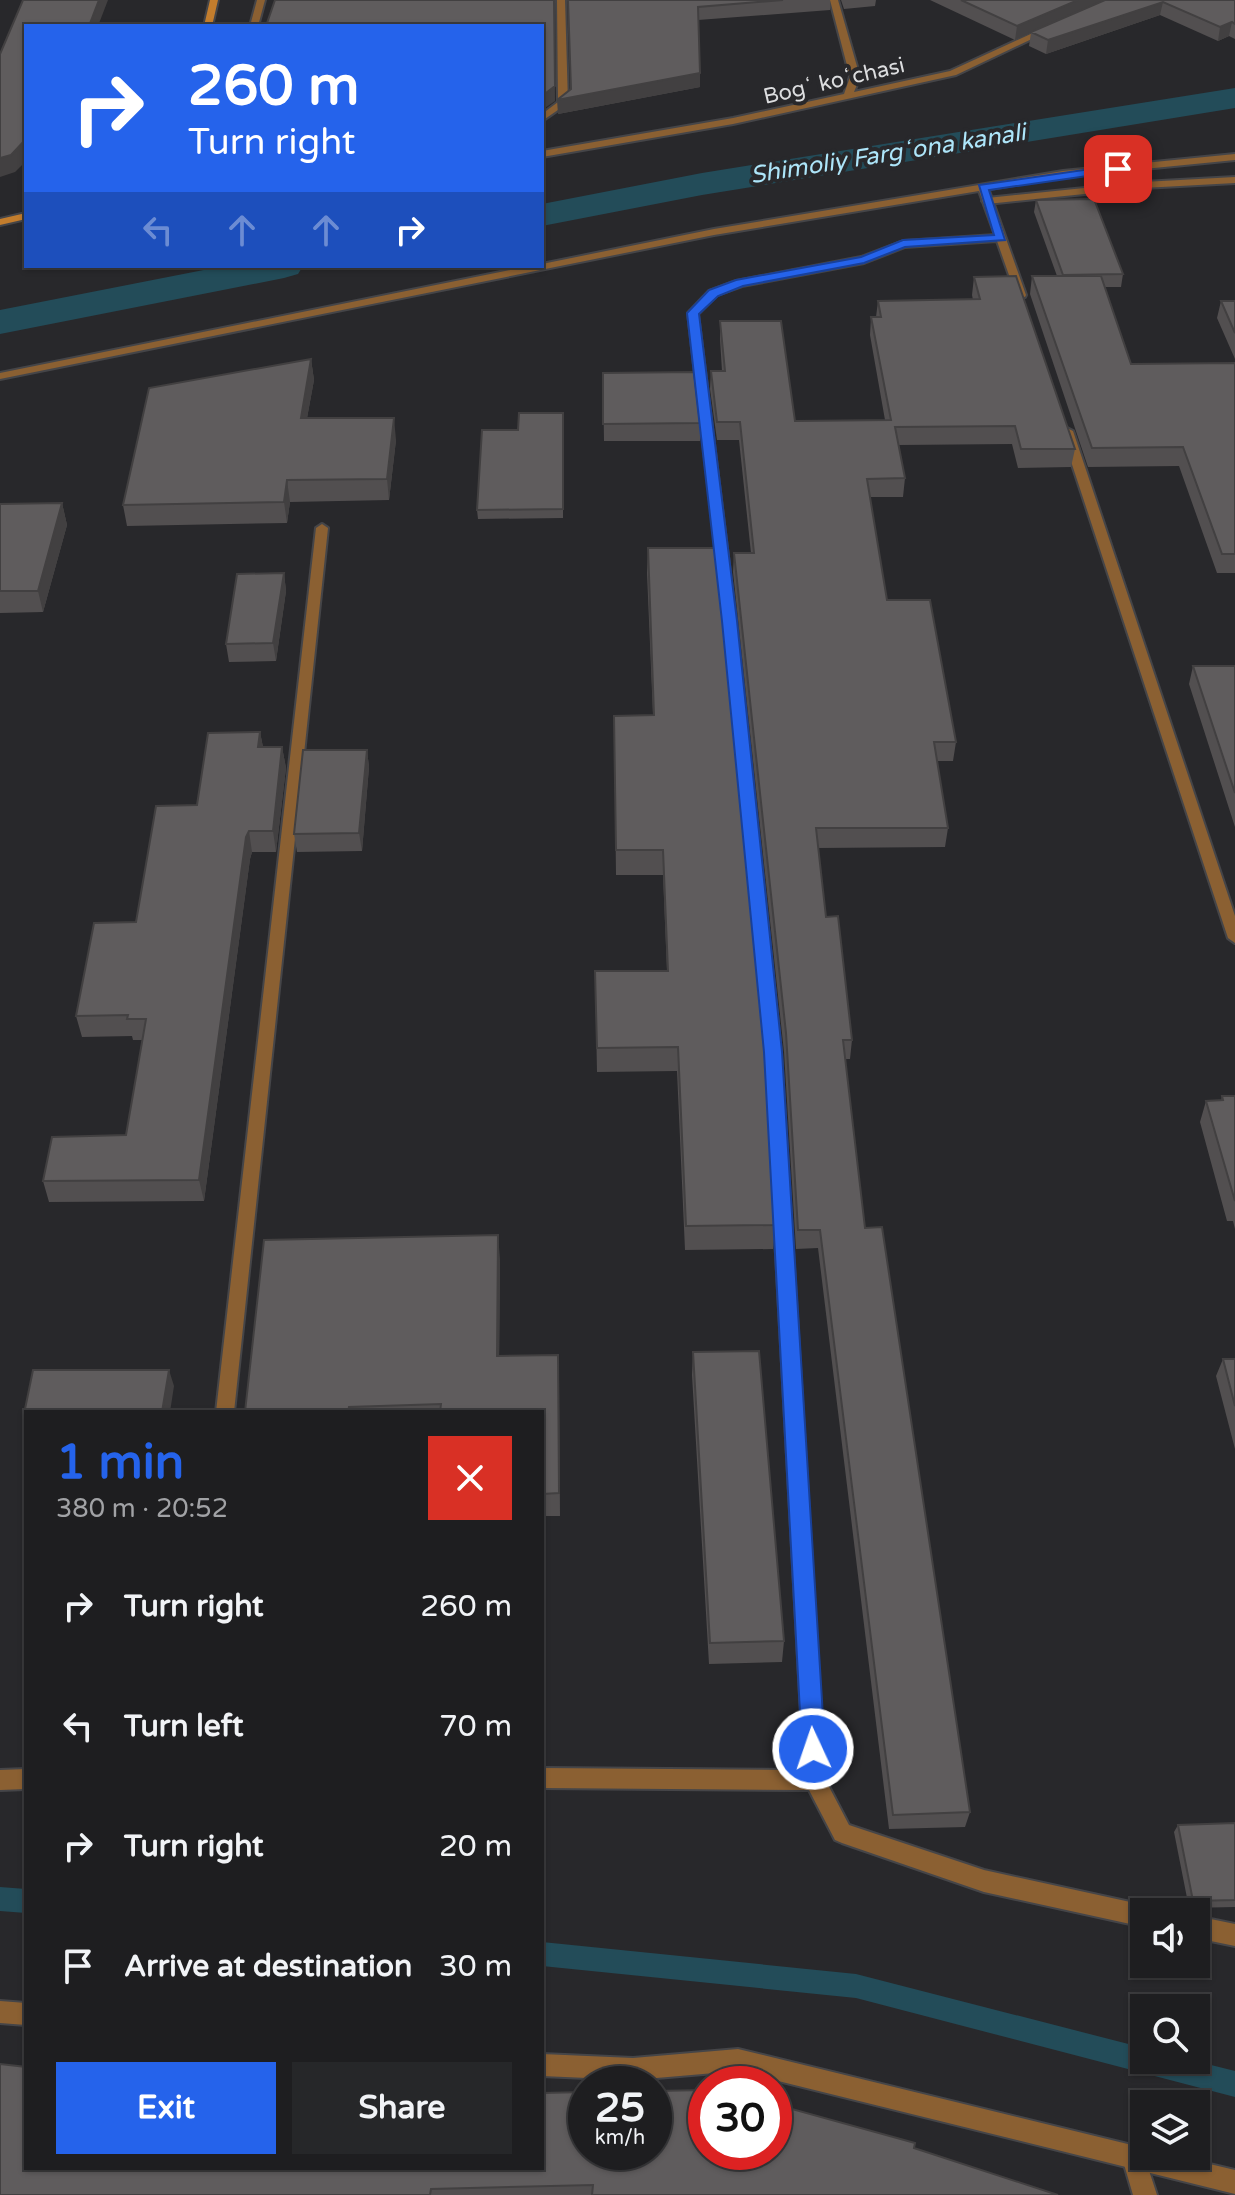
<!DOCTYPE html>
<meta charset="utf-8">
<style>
:root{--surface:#1e1e20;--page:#262729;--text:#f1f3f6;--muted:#a1a2a5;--line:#3c3c3e;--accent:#2563eb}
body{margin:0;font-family:"Varela Round",sans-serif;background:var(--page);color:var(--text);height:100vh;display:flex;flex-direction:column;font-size:30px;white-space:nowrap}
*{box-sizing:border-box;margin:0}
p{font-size:26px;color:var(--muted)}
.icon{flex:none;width:44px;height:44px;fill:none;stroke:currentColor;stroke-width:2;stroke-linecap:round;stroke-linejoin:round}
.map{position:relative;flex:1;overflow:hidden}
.drawer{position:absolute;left:24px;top:1410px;width:520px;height:760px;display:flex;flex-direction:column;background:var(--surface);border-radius:0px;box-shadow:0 2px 6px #0004,0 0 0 2px var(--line)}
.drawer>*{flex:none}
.hud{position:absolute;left:24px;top:24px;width:520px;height:244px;border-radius:0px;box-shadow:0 2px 6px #0004,0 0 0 2px var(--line);background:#2563eb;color:#fff;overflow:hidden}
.tools{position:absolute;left:1130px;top:1898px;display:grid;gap:16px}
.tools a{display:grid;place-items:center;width:80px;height:80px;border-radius:0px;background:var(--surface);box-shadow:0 2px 6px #0004,0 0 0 2px var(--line);font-size:40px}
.speed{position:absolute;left:568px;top:2066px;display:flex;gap:16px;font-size:40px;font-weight:700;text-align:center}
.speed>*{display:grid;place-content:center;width:104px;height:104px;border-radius:50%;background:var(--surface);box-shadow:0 2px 6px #0004,0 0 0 2px var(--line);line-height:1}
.speed small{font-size:20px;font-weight:400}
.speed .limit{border:12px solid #d22;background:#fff;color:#111}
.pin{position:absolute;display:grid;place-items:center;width:68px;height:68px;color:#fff;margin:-34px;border-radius:16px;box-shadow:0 4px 12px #0006}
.me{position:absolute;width:88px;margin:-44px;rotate:357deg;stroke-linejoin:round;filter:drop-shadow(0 0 6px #0008)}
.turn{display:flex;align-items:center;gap:28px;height:168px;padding:0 32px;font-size:36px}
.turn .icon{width:104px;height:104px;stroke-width:2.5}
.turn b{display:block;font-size:56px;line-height:68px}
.lanes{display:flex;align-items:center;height:76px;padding:0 32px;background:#0003;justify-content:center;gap:40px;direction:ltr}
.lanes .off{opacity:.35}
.round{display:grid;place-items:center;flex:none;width:84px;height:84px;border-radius:0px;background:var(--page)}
.summary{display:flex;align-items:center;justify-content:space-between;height:136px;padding:0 32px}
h1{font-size:48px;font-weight:700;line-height:60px;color:var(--accent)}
.action{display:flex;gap:16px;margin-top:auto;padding:16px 32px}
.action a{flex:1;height:92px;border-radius:0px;background:var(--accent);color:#fff;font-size:32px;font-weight:700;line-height:92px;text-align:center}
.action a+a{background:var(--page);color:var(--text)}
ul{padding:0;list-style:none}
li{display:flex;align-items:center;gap:24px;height:120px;padding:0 32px}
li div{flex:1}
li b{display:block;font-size:30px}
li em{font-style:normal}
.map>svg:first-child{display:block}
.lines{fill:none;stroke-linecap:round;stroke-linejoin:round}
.stream{fill:#234c59;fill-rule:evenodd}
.canal{fill:#234c59;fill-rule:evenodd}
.service-casing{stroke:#454548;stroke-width:4}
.minor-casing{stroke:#454548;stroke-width:4}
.tertiary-casing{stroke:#454548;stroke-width:4}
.secondary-casing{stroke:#454548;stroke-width:4}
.service{fill:#8b6032;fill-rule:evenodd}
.minor{fill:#8b6032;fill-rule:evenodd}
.tertiary{fill:#8b6032;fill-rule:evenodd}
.secondary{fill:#c37d2d;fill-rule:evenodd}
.wall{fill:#524f50}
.shaded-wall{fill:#424041}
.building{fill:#5f5c5d;stroke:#424041;stroke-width:2}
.route{fill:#2563eb;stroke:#184099;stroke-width:2}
.labels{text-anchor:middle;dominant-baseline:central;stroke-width:8;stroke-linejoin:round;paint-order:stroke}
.far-street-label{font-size:22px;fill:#dcdddf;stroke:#28282b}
.far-water-label{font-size:24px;font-style:italic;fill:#ade5f9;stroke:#28282b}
</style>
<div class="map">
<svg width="1235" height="2195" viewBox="0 0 1235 2195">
<rect width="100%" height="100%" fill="#28282b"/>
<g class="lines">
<path class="stream" d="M0,1887L26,1889V1913L0,1911Z
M542,1942L856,1974L1144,2048V2060H1191L1235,2071V2097L856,1998L542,1966Z"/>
<path class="canal" d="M1235,88V108L702,195L542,226V204L702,173Z
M224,266H303L298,274L284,278L0,334V310Z"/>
<g class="service-casing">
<path id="service" d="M257,0H265L258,26H250Z
M1235,177V183L1143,188L987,204L982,201L987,198L1143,182Z"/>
</g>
<g class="minor-casing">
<path id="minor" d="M557,0H565L568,103L542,121V114L558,102Z
M830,0H838L860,77L854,92L950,71L1048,26L1055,28L956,75L733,124L542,157V151L733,118L844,94L850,77Z
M983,185L988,188L1026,295L1025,297L1016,295L997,241L905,247L864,263L742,286L717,295L698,314L736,621L781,1052L825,1779L849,1825L984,1870L1144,1905L1152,1908L1153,1912H1144V1927L984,1892L842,1843L835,1840L809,1790L542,1788V1768L804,1770L765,1052L724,621L688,313L709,291L736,281L861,257L903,241L995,235L978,188Z
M1067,428L1073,431L1235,916V943L1228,938L1061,431Z
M322,524L328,528L234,1412H216L316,528Z
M26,1769V1789L0,1790V1770Z
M1196,1916L1235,1924V1946L1196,1938Z
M1133,2142L1141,2146L1157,2195H1133L1121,2154L1125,2146Z"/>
</g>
<g class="tertiary-casing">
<path id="tertiary" d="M1235,154V160L1063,177L714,235L0,379V373L530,266H542V264L714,229L1063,171Z
M0,2001L26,2003V2025L0,2023Z
M738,2049L1144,2148V2156H1176L1235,2170V2194L738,2071L633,2080L542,2076V2054L633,2058Z"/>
</g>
<g class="secondary-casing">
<path id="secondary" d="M210,0H218L212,26H204Z
M26,213V219L0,225V219Z"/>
</g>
<use href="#service" class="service"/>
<use href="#minor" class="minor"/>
<use href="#tertiary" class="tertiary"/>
<use href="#secondary" class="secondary"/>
</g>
<path class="wall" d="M568,0H830V10L698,20L700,87L558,114L571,89Z
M841,0H876L875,6L844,9Z
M930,0H1235V39L1229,36L1218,41L1160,15L1046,54L1029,46L1031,33L1015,40Z
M1036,200L1123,274L1121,287H1105L1131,364L1235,363V573H1217L1179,466L1088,467L1030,294L1032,276H1057L1034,212Z
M974,277L1075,449L1071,467L1018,468L1012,444L899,445L905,478L903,497H870L887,600L956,742L953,761H937L948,828L945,847L818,848L826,917L852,1040L850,1059H845L865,1228L970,1812L965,1827L889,1829L818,1248L796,1249L784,1052L733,572L734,553H751L739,440H717L710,389L711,371H722L720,339V321L795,421L885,420L870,335L871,317H876L878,301L973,300L972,295Z
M1221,301H1235V359L1217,318Z
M311,359L314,380L307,418L396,440L389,500L290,502L287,523L127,526L123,505Z
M603,373L700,423V441H604Z
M563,413V518L478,519L477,510L518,430Z
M62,503L67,525L43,612L0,613V504Z
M648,548L775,1225L773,1249L685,1250L677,1071L597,1072L595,971H667L663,875H616L614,716L653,715L647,573Z
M284,573L286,591L276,661L229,662L226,644Z
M1193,666H1235V827L1189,684Z
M260,732L263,747H282L286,768L276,852H252L250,859L204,1201L49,1202L43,1181L126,1135L142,1040H133L132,1036L82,1037L76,1016L136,922L197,805Z
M367,750L369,767L362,851L297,852L294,834Z
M1222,1096H1235V1229L1233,1221H1227L1200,1122L1206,1101H1221Z
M500,1259L499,1356L559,1378L560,1516H542V1412H245Z
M693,1352L784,1641L782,1662L709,1664L692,1375Z
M1223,1359H1235V1449L1216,1376Z
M1235,1823V1907L1189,1908L1174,1832L1178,1825Z
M914,2148L1058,2195H0L26,2168Z"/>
<path class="shaded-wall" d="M99,0H108L98,26H89Z
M554,0L555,101L542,110V96Z
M1078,0H1107L1015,40L1017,26Z
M1163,2L1160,15L1046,54L1048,40Z
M1232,22L1229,36L1218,41L1220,27Z
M700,73V87L558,114L557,100Z
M26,139V161L15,172L0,177V158Z
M311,359L314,380L303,440L301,418Z
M394,418L396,440L389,500L387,479Z
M287,480L290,502L287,523L284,502Z
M62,503L67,525L43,612L38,591Z
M284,573L286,591L276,661L273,643Z
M260,732L264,753L258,747Z
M282,747L286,768L276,852L273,831Z
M367,750L369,767L362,851L359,833Z
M249,831L252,852L250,859L204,1201L199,1180L246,837Z
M498,1235L500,1259L499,1379L497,1356Z
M169,1370L174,1386L170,1412H162Z"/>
<path class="building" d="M23,0H99L89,26H26V139L11,155L0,158V54Z
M275,0H554L555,86L542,96V26H266Z
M568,0H783L698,7L700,73L557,100L571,89Z
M961,0H1078L1017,26Z
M1105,0H1235V24L1232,22L1220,27L1163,2L1048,40L1031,32Z
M1094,199L1123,274L1063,275L1036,200Z
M1016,276L1075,449H1021L1015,426L895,427L905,478L867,479L887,600H930L956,742H934L948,828H816L826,917L838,916L852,1040H843L865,1228L882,1227L970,1812L893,1815L820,1230H798L786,1033L734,553H754L740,422H717L711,371H725L720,321H781L795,421L891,420L871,317H881L878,301L980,299L974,277Z
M1032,276H1101L1131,364L1235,363V554H1222L1183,447L1092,448Z
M1221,301H1235V333Z
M311,359L301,418H394L387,479L287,480L284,502L123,505L149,388Z
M694,372L700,423L603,424V373Z
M519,413H563V509L477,510L482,430H518Z
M62,503L38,591H0V504Z
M648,548H716L764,1028L775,1225L686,1226L678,1047L597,1048L595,971H668L663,850H616L614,716L654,715Z
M284,573L273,643L226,644L237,574Z
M1193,666H1235V793Z
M260,732L258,747H282L273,831H249L246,837L199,1180L43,1181L52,1137L126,1135L146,1019H127L128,1015L76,1016L94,923L136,922L156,806L197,805L208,733Z
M303,750H367L359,833L294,834Z
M1222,1096H1235V1201L1206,1101L1223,1100Z
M498,1235L497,1356L558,1355L559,1493L542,1494V1412H440L441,1404L349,1407L348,1412H245L264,1240Z
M759,1351L784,1641L710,1643L693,1352Z
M1223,1359H1235V1406Z
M33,1370H169L162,1412H26V1414H24Z
M1235,1823V1900L1193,1901L1178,1825Z
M0,2064L26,2067V2168H542V2093L586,2092V2152H654V2091L706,2090V2152H774V2104L915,2143L914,2148L1058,2195H592L593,2185L431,2189L430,2195H0Z"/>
<path class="route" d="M1118,165L1122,171L989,190L1005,240L905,247L864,263L743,286L718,296L699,314L737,621L782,1052L825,1749L821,1756L813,1760L805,1756L802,1749L764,1052L722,621L687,313L709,290L736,280L861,257L903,240L994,235L979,185Z"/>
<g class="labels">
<g class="far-street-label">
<text transform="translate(834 81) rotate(-13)">Bogʻ koʻchasi</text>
</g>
<g class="far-water-label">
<text transform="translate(888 154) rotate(-9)">Shimoliy Fargʻona kanali</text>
</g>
</g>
</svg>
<div class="tools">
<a><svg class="icon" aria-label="sound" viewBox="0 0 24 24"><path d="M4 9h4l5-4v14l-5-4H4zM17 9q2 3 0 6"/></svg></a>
<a><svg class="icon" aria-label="search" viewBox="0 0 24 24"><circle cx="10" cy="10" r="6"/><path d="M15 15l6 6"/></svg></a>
<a><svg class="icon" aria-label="layers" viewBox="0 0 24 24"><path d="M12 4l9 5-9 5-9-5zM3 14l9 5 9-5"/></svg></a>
</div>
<div class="speed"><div>25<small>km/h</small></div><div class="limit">30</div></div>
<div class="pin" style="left:1118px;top:169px;background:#d93025"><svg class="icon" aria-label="arrive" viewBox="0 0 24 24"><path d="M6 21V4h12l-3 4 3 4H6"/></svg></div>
<svg class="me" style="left:813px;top:1749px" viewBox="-20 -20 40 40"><circle r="17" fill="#2563eb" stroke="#fff" stroke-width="3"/><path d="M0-11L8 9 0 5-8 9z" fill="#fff"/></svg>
<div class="hud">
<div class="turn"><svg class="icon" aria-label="right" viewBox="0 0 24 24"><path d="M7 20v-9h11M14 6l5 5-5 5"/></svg><div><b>260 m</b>Turn right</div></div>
<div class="lanes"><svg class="icon off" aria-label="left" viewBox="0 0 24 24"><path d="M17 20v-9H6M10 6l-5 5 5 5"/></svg><svg class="icon off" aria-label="ahead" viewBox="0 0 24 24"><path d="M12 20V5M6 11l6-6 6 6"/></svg><svg class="icon off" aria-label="ahead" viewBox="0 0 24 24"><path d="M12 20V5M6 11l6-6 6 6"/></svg><svg class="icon" aria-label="right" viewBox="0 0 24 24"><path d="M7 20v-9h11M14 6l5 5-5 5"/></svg></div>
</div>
<section class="drawer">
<div class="summary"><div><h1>1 min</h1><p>380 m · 20:52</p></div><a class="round" style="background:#d93025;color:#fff"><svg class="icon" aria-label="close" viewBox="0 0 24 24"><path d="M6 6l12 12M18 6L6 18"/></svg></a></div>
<ul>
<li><svg class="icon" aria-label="right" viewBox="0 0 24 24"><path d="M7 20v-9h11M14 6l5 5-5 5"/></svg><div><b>Turn right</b></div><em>260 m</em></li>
<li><svg class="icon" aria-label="left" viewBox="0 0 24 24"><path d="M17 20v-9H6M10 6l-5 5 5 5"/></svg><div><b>Turn left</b></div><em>70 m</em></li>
<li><svg class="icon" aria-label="right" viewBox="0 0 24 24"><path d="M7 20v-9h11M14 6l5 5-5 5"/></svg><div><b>Turn right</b></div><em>20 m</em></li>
<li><svg class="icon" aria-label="arrive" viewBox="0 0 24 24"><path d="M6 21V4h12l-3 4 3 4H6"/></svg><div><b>Arrive at destination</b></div><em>30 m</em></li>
</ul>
<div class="action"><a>Exit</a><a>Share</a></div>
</section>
</div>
